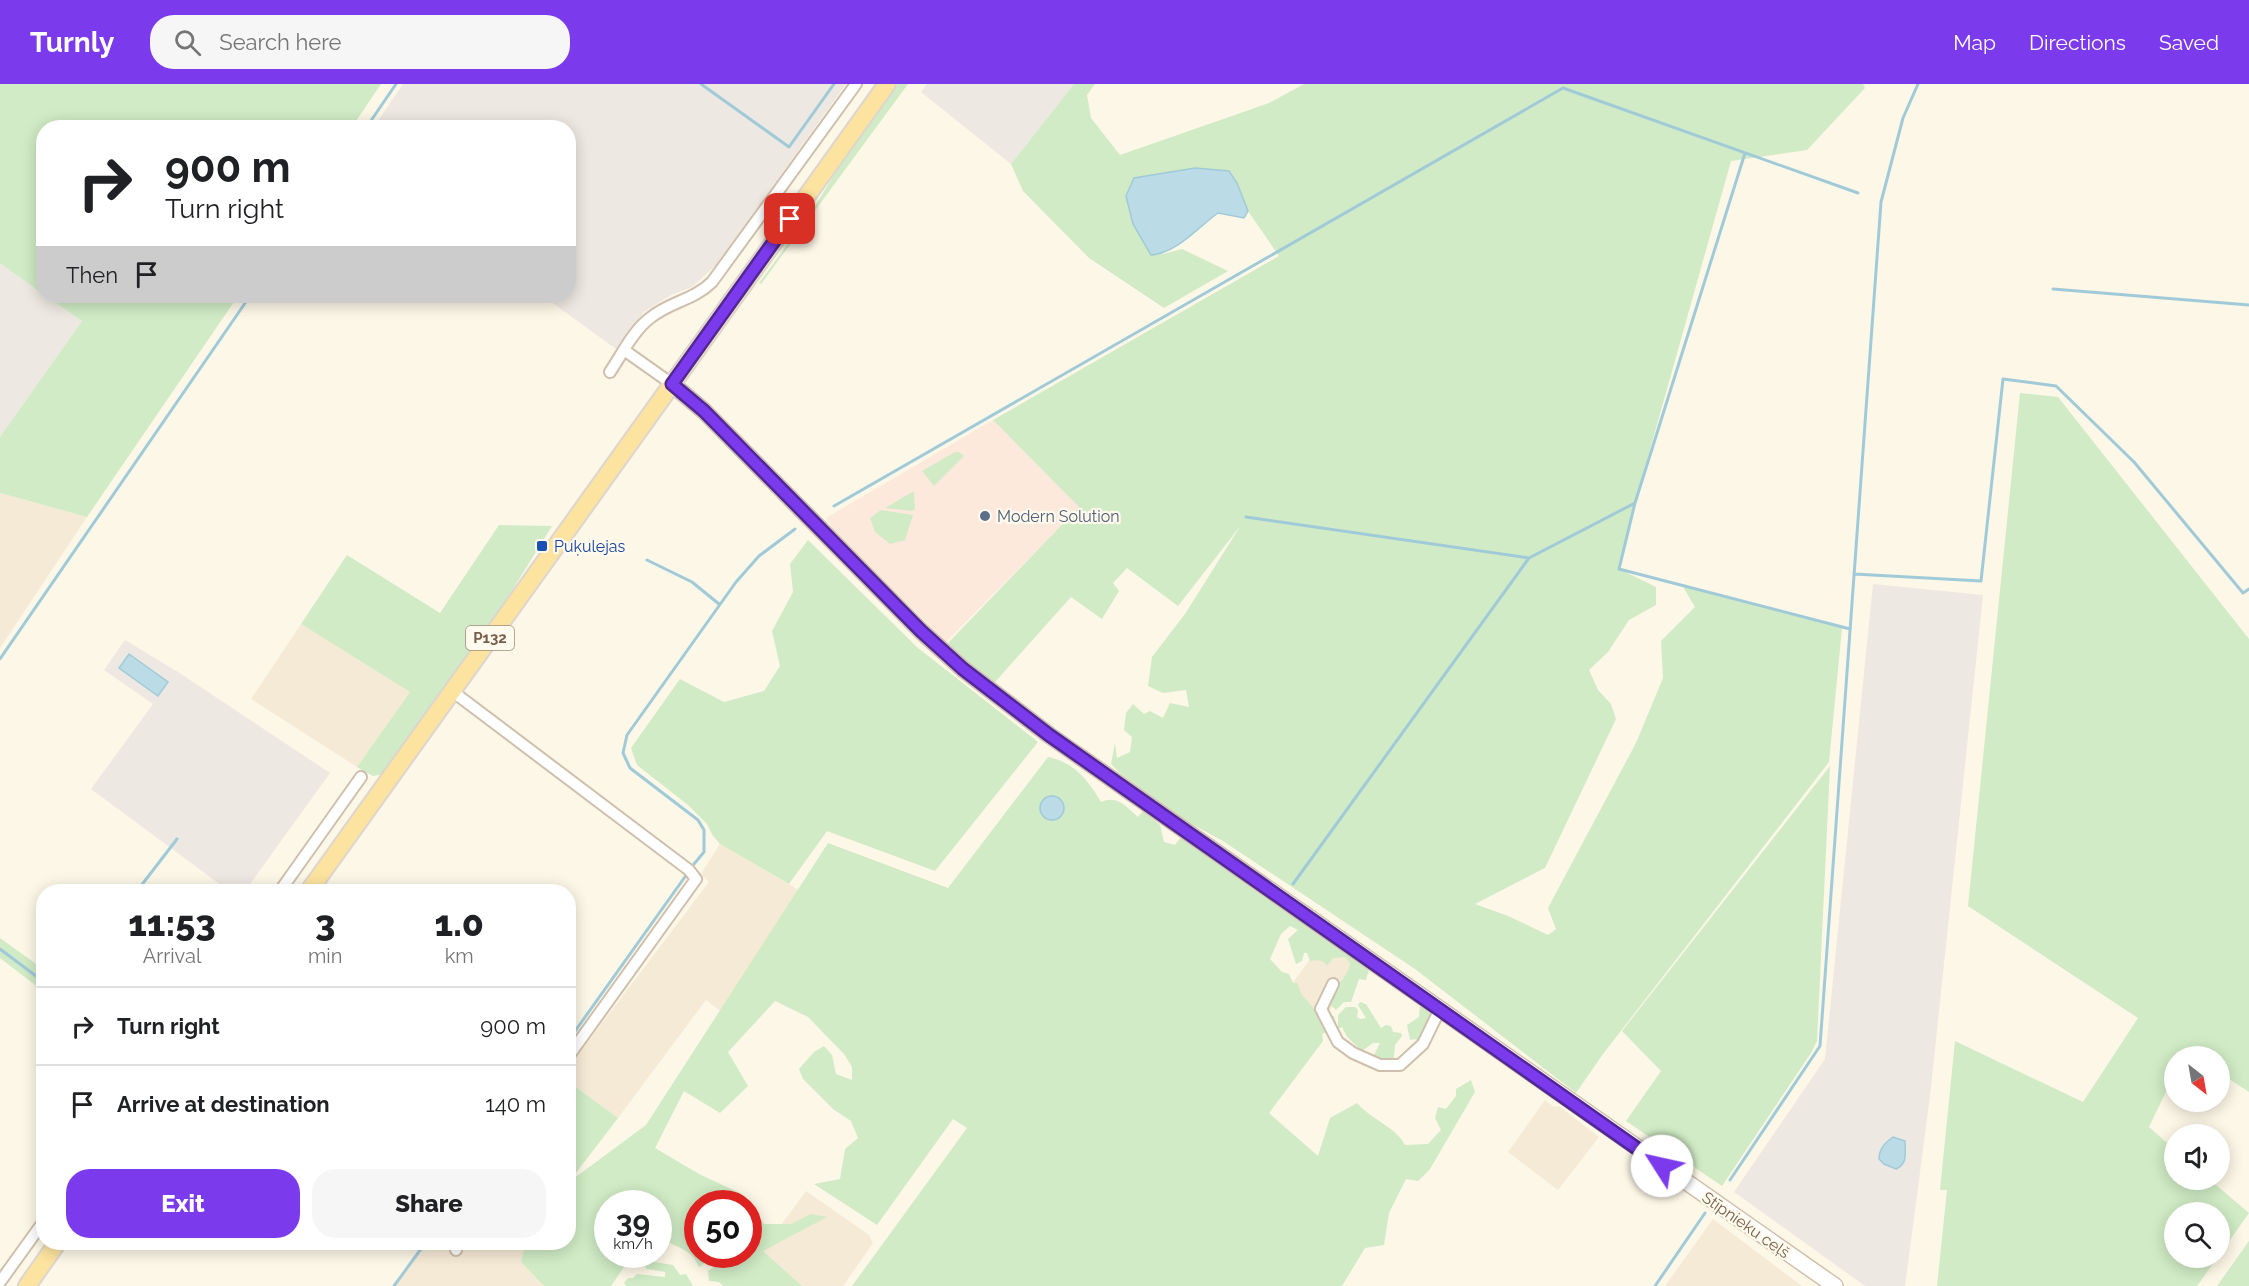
<!DOCTYPE html>
<meta charset="utf-8">
<style>
:root{--surface:#fff;--page:#f6f6f6;--text:#202124;--muted:#757577;--line:#e0e0e0;--accent:#7c3aed}
body{margin:0;font-family:Raleway,sans-serif;background:var(--page);color:var(--text);height:100vh;display:flex;flex-direction:column;font-size:22px;white-space:nowrap}
*{box-sizing:border-box;margin:0}
p{font-size:20px;color:var(--muted)}
.icon{flex:none;width:33px;height:33px;fill:none;stroke:currentColor;stroke-width:2;stroke-linecap:round;stroke-linejoin:round}
.map{position:relative;flex:1;overflow:hidden}
.panel{position:absolute;left:36px;top:800px;width:540px;height:366px;display:flex;flex-direction:column;background:var(--surface);border-radius:24px;box-shadow:0 3px 15px #0003}
.panel>*{flex:none}
.top-card{position:absolute;left:36px;top:36px;width:540px;height:183px;border-radius:24px;box-shadow:0 3px 15px #0003;background:#fff;color:var(--text);overflow:hidden}
.needle{width:39px;rotate:149deg}
.controls{position:absolute;left:2164px;top:962px;display:grid;gap:12px}
.controls a{display:grid;place-items:center;width:66px;height:66px;border-radius:50%;background:var(--surface);box-shadow:0 3px 15px #0003;font-size:30px}
.speed{position:absolute;left:594px;top:1106px;display:flex;gap:12px;font-size:30px;font-weight:700;text-align:center}
.speed>*{display:grid;place-content:center;width:78px;height:78px;border-radius:50%;background:var(--surface);box-shadow:0 3px 15px #0003;line-height:1}
.speed small{font-size:15px;font-weight:400}
.speed .limit{border:9px solid #d22;background:#fff;color:#111}
.pin{position:absolute;display:grid;place-items:center;width:51px;height:51px;color:#fff;margin:-26px;border-radius:12px;box-shadow:0 3px 9px #0006}
.me{position:absolute;width:66px;margin:-33px;rotate:305deg;stroke-linejoin:round;filter:drop-shadow(0 0 4px #0008)}
.turn{display:flex;align-items:center;gap:21px;height:126px;padding:0 30px;font-size:27px}
.turn .icon{width:78px;height:78px;stroke-width:2.5}
.turn b{display:block;font-size:42px;line-height:51px}
.then{display:flex;align-items:center;height:57px;padding:0 30px;background:#0003;gap:12px;font-size:22px}
.eta{display:flex;justify-content:space-evenly;align-items:center;height:102px;text-align:center}
.eta b{font-size:36px;font-weight:800;line-height:42px}
.button{display:flex;gap:12px;margin-top:auto;padding:12px 30px}
.button a{flex:1;height:69px;border-radius:24px;background:var(--accent);color:#fff;font-size:24px;font-weight:800;line-height:69px;text-align:center}
.button a+a{background:var(--page);color:var(--text)}
ul{padding:0;list-style:none}
li{display:flex;align-items:center;gap:18px;height:78px;padding:0 30px;border-top:2px solid var(--line)}
li div{flex:1}
li b{display:block;font-size:22px}
li em{font-style:normal}
header{display:flex;align-items:center;gap:36px;box-sizing:border-box;height:84px;padding:0 30px;background:var(--accent);color:#fff}
header strong{font-size:28px}
nav{display:flex;gap:33px;margin-inline-start:auto;font-size:21px}
.search{width:420px;height:54px;background:var(--page);display:flex;align-items:center;gap:15px;box-sizing:border-box;padding:0 21px;border-radius:24px;color:var(--muted);font-size:22px}
.map>svg:first-child{display:block}
.residential{fill:#f5ead5}
.commercial{fill:#fde9db}
.industrial{fill:#ede8e1}
.green{fill:#d0ebc5}
.water{fill:#bbdce7;stroke:#a1cad9;stroke-width:1.5}
.lines{fill:none;stroke-linecap:round;stroke-linejoin:round}
.stream{stroke:#a1cad9;stroke-width:3}
.street-casing{stroke:#cfbfad;stroke-width:14}
.secondary-casing{stroke:#d2c0aa;stroke-width:18}
.primary-casing{stroke:#dcd5d0;stroke-width:20}
.street{stroke:#fff;stroke-width:10}
.secondary{stroke:#fff;stroke-width:15}
.primary{stroke:#fce39f;stroke-width:16}
.route-casing{stroke:#51269a;stroke-width:15}
.route{stroke:#7c3aed;stroke-width:10}
.service-dot{fill:#5c6f8a;stroke:#fffaee;stroke-width:2}
.transit-dot{fill:#1a4fb4;stroke:#fffaee;stroke-width:2}
.labels{text-anchor:middle;dominant-baseline:central;stroke-width:4.5;stroke-linejoin:round;paint-order:stroke}
.shield{fill:#fffaee;stroke:#a08e7c;stroke-width:1.5}
.shield-label{font-size:15px;font-weight:bold;fill:#775f4b}
.service-label{font-size:16px;fill:#4e5e75;stroke:#fffaee;text-anchor:start}
.transit-label{font-size:16px;fill:#164399;stroke:#fffaee;text-anchor:start}
.street-label{font-size:16px;fill:#775f4b;stroke:#fffaee}
</style>
<header>
<strong>Turnly</strong>
<div class="search"><svg class="icon" aria-label="search" viewBox="0 0 24 24"><circle cx="10" cy="10" r="6"/><path d="M15 15l6 6"/></svg>Search here</div>
<nav><a>Map</a><a>Directions</a><a>Saved</a></nav>
</header>
<div class="map">
<svg width="2249" height="1202" viewBox="0 0 2249 1202">
<rect width="100%" height="100%" fill="#fdf7e7"/>
<path class="residential" d="M0,409L87,433L0,564Z
M301,540L410,608L357,683L251,615Z
M720,760L816,816L730,934L706,916L618,1034L569,998L568,984L709,798L701,790Z
M1325,855L1366,884L1321,936L1283,912Z
M1545,1016L1554,1023L1559,1022L1599,1053L1558,1106L1508,1068Z
M806,1107L869,1151L873,1159L843,1202H802L762,1167Z
M1713,1135L1802,1202H1665Z
M426,1158H526L521,1178L544,1202H394Z"/>
<path class="commercial" d="M993,336L1080,423L946,558L834,447L826,434Z"/>
<path class="industrial" d="M403,0H846L715,182L692,203L671,211L644,228L616,265L543,212H568V44L374,43Z
M927,0H1074L1011,80L921,8Z
M0,179L82,237L0,353Z
M1873,500L1983,511L1930,1012L1905,1202H1865L1734,1108L1825,975Z
M125,556L178,588L330,689L245,807H229L91,705L153,620L104,586Z"/>
<path class="green" d="M0,0H381L352,43L44,44L43,210L0,179Z
M898,0H908L761,200L759,199L812,127L837,86Z
M1074,0H1095L1087,11L1091,34L1120,71L1269,19L1304,0H1863L1865,4L1807,66L1731,77L1635,419L1619,485L1656,503V521L1629,536L1608,568L1589,586L1598,606L1611,620L1616,635L1545,784L1475,820L1508,832L1548,851L1556,845L1548,824L1636,659L1663,594L1661,557L1695,523L1682,501L1842,544L1829,678L1603,970L1576,1009L1415,885L1223,757L1188,738L1121,690L1111,680L1115,659L1117,674L1130,668L1132,653L1124,646L1126,629L1133,620L1144,630L1150,627L1163,634L1170,619L1189,623L1186,606L1163,609L1148,602L1152,573L1185,530L1241,441L1178,522L1127,484L1113,499L1119,507L1102,535L1071,513L995,598L968,578L948,559L1079,423L993,336L1279,172L1248,127L1237,99L1195,84L1134,94L1163,170L1182,165L1228,187L1164,224L1089,174L1023,107L1011,80Z
M46,212H238L87,433L0,409V353L82,237Z
M2020,309L2058,313L2249,555V1008L2220,989V972H2194L2186,967L2183,972H2175V989L2149,1043L2175,1066V1095H2209L2249,1129L2220,1170V1128H2175V1173H2218L2197,1202H1937L1947,1106H1940L1955,957L2083,1018L2138,934L1968,822Z
M955,368H959L964,372L934,402L922,387Z
M914,407L915,425L912,427L885,424Z
M881,426L913,431L905,456L890,460L875,448L870,434Z
M499,441L552,442L508,513L384,690L373,692L357,683L410,608L301,540L347,471L440,529Z
M808,456L918,564L1038,658L935,787L827,747L789,800L720,760L713,752L707,740L688,721L637,681L631,664L680,595L724,618L764,607L780,582L772,547L793,508L790,480Z
M1048,673C1074,678 1088,696 1101,718C1118,711 1125,722 1138,733L1143,727L1160,741L1164,758L1175,761L1181,753L1188,756L1330,858L1370,882L1366,896L1359,895L1351,918H1344L1336,926L1329,919C1330,903 1349,895 1350,879L1345,873L1333,874L1327,882C1323,875 1317,876 1310,877L1307,869H1304L1302,877L1296,880L1288,855L1298,846L1290,842L1281,850L1270,875L1282,888L1289,890L1293,899H1297L1302,911L1320,931L1334,932L1336,939L1329,947L1322,950L1323,957L1269,1029L1318,1072L1330,1034L1357,1019C1372,1036 1396,1043 1405,1061L1428,1060L1441,1046L1435,1034L1438,1023L1446,1025L1456,1012V1005L1471,996L1475,1008L1430,1085L1418,1097L1406,1095L1389,1129L1384,1161L1365,1164L1342,1202H852L967,1044L953,1035L877,1141L814,1100L840,1095L845,1065L858,1054L851,1037L833,1025L803,995L799,985L814,968L824,962L832,971L836,990L852,996V983L844,970L808,933L775,917L728,968L748,1002L720,1029L684,1007L655,1064L699,1090L742,1110L764,1140H791L811,1130L827,1133L763,1167L802,1202H723L719,1198L709,1197L708,1187L720,1179L714,1170H748V1119H698V1170H702L705,1179L699,1183C697,1179 694,1174 691,1171C676,1157 665,1166 661,1140L659,1141L658,1119H608V1170H617L624,1175V1183L611,1202H544L521,1178L526,1158H568L569,998L618,1034L569,1098L646,1041L828,759L948,804Z
M1830,682L1817,957L1811,969L1722,1102L1626,1037L1661,987L1622,947Z
M0,854L43,885V907L0,874Z
M1360,918L1366,920L1381,944L1386,941L1391,942L1393,948L1401,949L1402,952L1395,961L1394,973L1388,978L1376,977L1374,971L1380,959H1373L1362,967L1347,953L1342,943L1338,945V931L1346,923H1355L1358,926L1357,933L1360,935L1366,934L1358,921Z
M1420,921L1432,930L1427,946L1419,957L1415,955L1410,956L1407,941L1419,933Z
M2249,1157V1202H2217Z
M653,1174L654,1178L673,1181L680,1191L686,1190L693,1202H626L624,1199L628,1194H633L637,1190L665,1193V1188L647,1185L645,1183L647,1176Z"/>
<path class="water" d="M1195,84L1229,87L1237,99L1248,127L1244,134L1218,129C1197,144 1177,169 1151,171L1133,140L1126,112L1134,94Z
M129,570L168,598L158,612L119,584Z
M1040 724a12 12 0 1 1 24 0a12 12 0 1 1-24 0Z
M1893,1053L1905,1057C1905,1069 1908,1080 1896,1085L1884,1080L1879,1075C1879,1065 1885,1059 1893,1053Z"/>
<g class="lines">
<path class="stream" d="M701,0L789,63L834,0
M366,44L396,0
M1745,69L1635,419L1619,485L1850,545
M2053,205L2249,221
M834,422L1563,4L1858,109
M1246,433L1529,474
M647,476L692,498L719,520
M1854,490L1981,497L2003,295L2056,302L2134,378L2243,509L2249,505
M0,575L250,212
M694,780L704,768V746L698,736L630,684L623,669L627,651L736,498L759,472L795,445
M1293,800L1529,474L1635,419
M137,807L177,755
M0,865L44,898
M568,957L687,790
M1730,1096L1820,962L1881,118L1903,34L1918,0
M394,1202L426,1158
M1655,1202L1705,1129"/>
<g class="street-casing">
<path id="street" d="M624,266L672,300
M610,288C622,270 633,247 650,234C669,218 694,216 712,198L856,0
M452,607L689,786L696,795L568,973
M280,807L361,693
M1333,900L1321,925L1338,958L1353,969L1380,981H1400L1423,960L1440,925
M456,1166L458,1158
M0,1198L44,1137"/>
</g>
<g class="secondary-casing">
<path id="secondary" d="M672,300L704,327L921,547L963,585L1049,651L1835,1202"/>
</g>
<g class="primary-casing">
<path id="primary" d="M309,807L887,0
M27,1202L58,1158"/>
</g>
<use href="#street" class="street"/>
<use href="#secondary" class="secondary"/>
<use href="#primary" class="primary"/>
</g>
<g class="lines">
<g class="route-casing">
<path id="route" d="M790,135L672,300L704,327L921,547L963,585L1049,651L1662,1082"/>
</g>
<use href="#route" class="route"/>
</g>
<circle class="service-dot" cx="985" cy="432" r="6"/>
<rect class="transit-dot" x="536" y="456" width="12" height="12" rx="3"/>
<g class="labels">
<rect class="shield" x="466" y="542" width="48" height="24" rx="4.5"/>
<g class="shield-label">
<text x="490" y="554">P132</text>
</g>
<g class="service-label">
<text x="997" y="432">Modern Solution</text>
</g>
<g class="transit-label">
<text x="554" y="462">Puķulejas</text>
</g>
<g class="street-label">
<text transform="translate(1746 1141) rotate(35)">Stīpnieku ceļš</text>
</g>
</g>
</svg>
<div class="controls">
<a><svg class="needle" viewBox="-14 -14 28 28"><path d="M0-13l5 13h-10z" fill="#e53935"/><path d="M0 13l5-13h-10z" fill="#757577"/></svg></a>
<a><svg class="icon" aria-label="sound" viewBox="0 0 24 24"><path d="M4 9h4l5-4v14l-5-4H4zM17 9q2 3 0 6"/></svg></a>
<a><svg class="icon" aria-label="search" viewBox="0 0 24 24"><circle cx="10" cy="10" r="6"/><path d="M15 15l6 6"/></svg></a>
</div>
<div class="speed"><div>39<small>km/h</small></div><div class="limit">50</div></div>
<div class="pin" style="left:790px;top:135px;background:#d93025"><svg class="icon" aria-label="arrive" viewBox="0 0 24 24"><path d="M6 21V4h12l-3 4 3 4H6"/></svg></div>
<svg class="me" style="left:1662px;top:1082px" viewBox="-20 -20 40 40"><circle r="19" fill="#fff"/><path d="M0-13L10 11 0 6-10 11z" fill="#7c3aed"/></svg>
<div class="top-card">
<div class="turn"><svg class="icon" aria-label="right" viewBox="0 0 24 24"><path d="M7 20v-9h11M14 6l5 5-5 5"/></svg><div><b>900 m</b>Turn right</div></div>
<div class="then">Then<svg class="icon" aria-label="arrive" viewBox="0 0 24 24"><path d="M6 21V4h12l-3 4 3 4H6"/></svg></div>
</div>
<section class="panel">
<div class="eta">
<div><b>11:53</b><p>Arrival</p></div>
<div><b>3</b><p>min</p></div>
<div><b>1.0</b><p>km</p></div>
</div>
<ul>
<li><svg class="icon" aria-label="right" viewBox="0 0 24 24"><path d="M7 20v-9h11M14 6l5 5-5 5"/></svg><div><b>Turn right</b></div><em>900 m</em></li>
<li><svg class="icon" aria-label="arrive" viewBox="0 0 24 24"><path d="M6 21V4h12l-3 4 3 4H6"/></svg><div><b>Arrive at destination</b></div><em>140 m</em></li>
</ul>
<div class="button"><a>Exit</a><a>Share</a></div>
</section>
</div>
